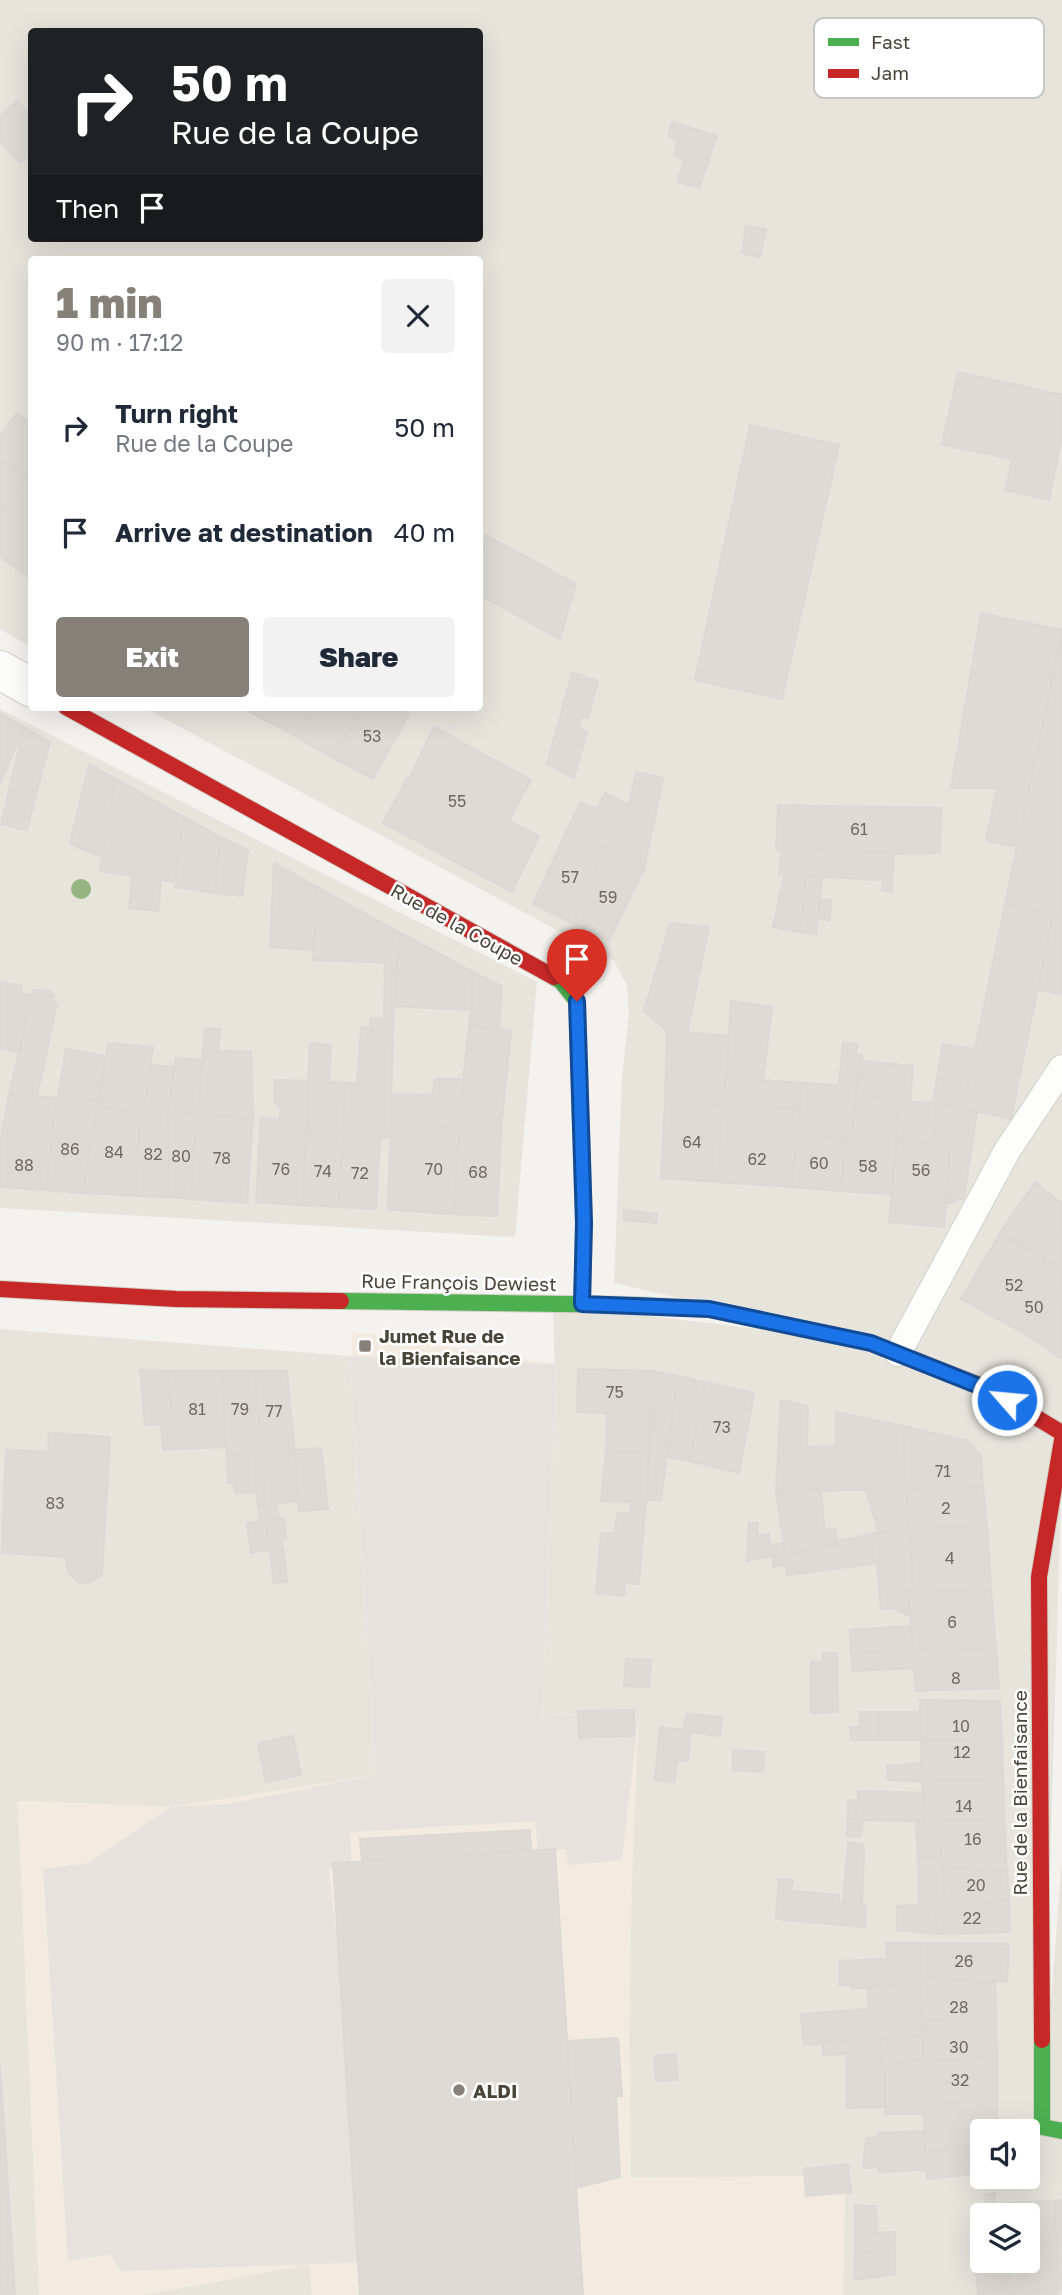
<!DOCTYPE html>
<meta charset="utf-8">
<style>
:root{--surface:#fff;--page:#f2f2f3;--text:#1f2937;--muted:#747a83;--accent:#868178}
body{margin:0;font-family:"Golos Text",sans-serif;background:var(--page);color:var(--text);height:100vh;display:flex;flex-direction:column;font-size:26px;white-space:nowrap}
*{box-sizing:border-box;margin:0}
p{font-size:23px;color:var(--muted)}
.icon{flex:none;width:38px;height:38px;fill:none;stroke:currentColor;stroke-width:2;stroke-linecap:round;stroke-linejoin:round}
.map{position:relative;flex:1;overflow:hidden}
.panel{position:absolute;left:28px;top:256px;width:455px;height:455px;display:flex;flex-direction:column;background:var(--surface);border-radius:7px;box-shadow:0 7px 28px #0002}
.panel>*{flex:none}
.banner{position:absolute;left:28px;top:28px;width:455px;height:214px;border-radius:7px;box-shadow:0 7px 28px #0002;background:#202124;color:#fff;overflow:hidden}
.fabs{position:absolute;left:970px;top:2119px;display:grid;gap:14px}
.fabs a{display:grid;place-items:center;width:70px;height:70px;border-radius:7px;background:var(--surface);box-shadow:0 7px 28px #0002;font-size:35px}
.pin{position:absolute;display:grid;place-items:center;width:60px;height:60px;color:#fff;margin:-72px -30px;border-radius:50% 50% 50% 0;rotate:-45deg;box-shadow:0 0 7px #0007}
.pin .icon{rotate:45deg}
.me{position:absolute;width:77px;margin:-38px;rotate:297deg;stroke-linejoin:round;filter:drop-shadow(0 0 5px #0008)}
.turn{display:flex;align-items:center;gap:24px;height:147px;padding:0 28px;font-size:32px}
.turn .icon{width:91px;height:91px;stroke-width:2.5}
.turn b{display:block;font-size:49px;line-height:60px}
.then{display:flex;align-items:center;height:66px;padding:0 28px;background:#0003;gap:14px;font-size:26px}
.round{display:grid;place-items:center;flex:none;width:74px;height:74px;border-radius:7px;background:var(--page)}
.head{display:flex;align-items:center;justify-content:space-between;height:119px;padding:0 28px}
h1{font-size:42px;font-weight:800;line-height:52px;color:var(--accent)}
.primary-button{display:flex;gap:14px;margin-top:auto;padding:14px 28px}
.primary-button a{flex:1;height:80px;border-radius:7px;background:var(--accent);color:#fff;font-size:28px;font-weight:800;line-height:80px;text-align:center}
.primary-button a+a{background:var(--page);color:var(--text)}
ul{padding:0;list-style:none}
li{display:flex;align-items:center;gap:21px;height:105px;padding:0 28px}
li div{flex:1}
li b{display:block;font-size:26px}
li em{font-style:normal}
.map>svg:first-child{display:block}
.residential{fill:#e7e4dc;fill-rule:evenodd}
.commercial{fill:#f3ebdf}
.parking{fill:#e6e3df}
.building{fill:#dedbd6;stroke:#dcd9d4;stroke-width:2}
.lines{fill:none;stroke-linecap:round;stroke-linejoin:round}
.lane-casing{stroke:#d2d0cb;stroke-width:28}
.street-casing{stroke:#d2d0cb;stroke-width:40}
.fast-casing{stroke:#d3cfc5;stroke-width:18}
.jam-casing{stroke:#d3cfc5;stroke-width:18}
.lane{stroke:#fdfdfc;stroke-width:26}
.street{stroke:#fdfdfc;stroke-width:38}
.fast{stroke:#4caf50;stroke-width:16}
.jam{stroke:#c62828;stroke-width:16}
.tree{fill:#96b382}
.route-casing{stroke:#114b97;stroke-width:18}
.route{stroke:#1a73e8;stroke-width:12}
.poi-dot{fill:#868178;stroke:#fff;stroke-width:2.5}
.labels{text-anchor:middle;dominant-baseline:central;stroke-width:5;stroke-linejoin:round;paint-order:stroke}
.number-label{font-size:16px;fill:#706a61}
.street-label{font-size:19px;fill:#4b4439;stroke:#fff}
.poi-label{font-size:19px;font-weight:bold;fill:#4b4439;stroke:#fff;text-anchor:start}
.key{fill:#fff;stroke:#c9c7c4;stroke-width:2}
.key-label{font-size:19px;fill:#4b4439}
</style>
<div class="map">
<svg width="1062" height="2295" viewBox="0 0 1062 2295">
<rect width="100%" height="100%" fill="#f4f2ee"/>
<path class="residential" d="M0,0H1062V1467L1043,2104L1062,1858V2295H843L845,2176L631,2178L622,1860L638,1712L542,1716L555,1381L553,1305L862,1341L614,1283L622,1076L629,1014L627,986L614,961L143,707H480V259H32L31,647L0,629ZM32,32H480V238H32ZM982,2132H1027V2177H982ZM982,2216H1027V2261H982Z
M0,709L537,982L515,1237L0,1208Z
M0,1329L350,1356L376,1775L228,1804L170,1807L18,1801L39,2295H0Z
M310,2264L312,2295H142Z"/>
<path class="commercial" d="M351,1331L556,1364L542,1716L639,1712L632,1880L629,2039L631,2177L845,2176L843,2295H312L309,2265L142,2295H39L18,1801L170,1807L376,1775Z"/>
<path class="parking" d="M350,1356L556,1364L542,1716L639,1712L622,1860L568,1865L566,1849L538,1852L535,1821L350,1832L352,1866L329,1869L371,2262L122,2271L109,2254L68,2261L43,1869L88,1863L170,1807L228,1804L376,1775Z"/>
<path class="building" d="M17,101L27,112L30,109L32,110V154L20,163L0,141V116Z
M672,122L717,136L699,188L677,182L685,159L674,156L678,140L668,136Z
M746,226L766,229L760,257L742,253Z
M958,372L1062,395V436L1049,500L1005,490L1012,459L942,445Z
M17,413L32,423V474L26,480L0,460V436Z
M750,425L839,445L782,699L695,680Z
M0,460L25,478L0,511Z
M25,478L32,484L31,579L0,556V511Z
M486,535L576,584L560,639L480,595V553Z
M981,613L1062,630L1017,847L986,841L997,788H951Z
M1062,634V916L1005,904Z
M572,673L598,681L588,718L581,716L579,727L587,732L574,778L547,764Z
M245,707H311L295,736L244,709Z
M311,707H362L333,758L295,736Z
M362,707H397L409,714L373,779L333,758Z
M0,713L24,727L0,784Z
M24,727L50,742L27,830L1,824Z
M434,727L531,780L509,821L539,836L512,892L383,823L407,778L409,779Z
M89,764L116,779L102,857L70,844Z
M636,772L663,778L644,870L605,850L629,805Z
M116,779L184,817L175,882L100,871Z
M605,793L629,805L605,850L566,832L581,802L597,809Z
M778,805L941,808L940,853L894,854V852L776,850Z
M184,817L220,837L216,893L175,887Z
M566,832L605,850L573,923L533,904Z
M220,837L248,850L242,896L215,893Z
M605,850L644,870L609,941L573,923Z
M782,850L894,852L892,881L779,874Z
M274,863L317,887L314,950L270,947Z
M784,874L806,876L800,932L773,927Z
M132,876L161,880L158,911L129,908Z
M806,876L822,878L816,934L800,932Z
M883,881H892V892L882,890Z
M317,887L349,905L347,961L313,960Z
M820,899L831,900L830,920L818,919Z
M1005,904L1053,914L1011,1119L963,1108Z
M349,905L399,932L393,1029L390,1138L343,1136L345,1083H357L361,1027L371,1028L370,1018L384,1019L385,963L347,961Z
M1053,914L1062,916V994L1038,990Z
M670,923L709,927L687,1033L667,1031L644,1011Z
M399,932L473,972L472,1010L396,1006Z
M473,972L502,986L499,1030L469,1026Z
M1,982L22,986L21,993L32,995L19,1053L0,1048Z
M33,990L51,991L50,994L54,995L53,1003L57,1004L37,1097L9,1095Z
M731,1001L772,1007L763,1080L802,1083L800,1108L724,1106Z
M469,1026L511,1031L501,1129L458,1127Z
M205,1028L220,1029L218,1053L228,1051L251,1052L253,1118L198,1114Z
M667,1031L729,1036L724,1106L665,1102Z
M108,1043L153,1047L144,1110L98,1108Z
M310,1043L331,1045L329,1082L345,1083L343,1136L306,1135Z
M843,1043L857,1044L856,1054L862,1055L851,1140L797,1135L802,1083L839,1085Z
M943,1044L975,1049L963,1108L933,1103Z
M66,1049L105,1056L98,1100L58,1098Z
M176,1058L203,1060L198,1114L168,1112Z
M861,1061L913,1066L910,1101L855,1096Z
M150,1065L175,1067L168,1112L144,1110Z
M435,1079H463L458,1127L413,1125L411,1211L388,1210L392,1094L432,1095Z
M275,1080L309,1081L308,1121L280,1119V1109L274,1100Z
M9,1095L56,1098L46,1190L0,1187V1142Z
M855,1096L900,1099L892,1194L842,1191L844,1139L851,1140Z
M56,1098L98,1100L83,1193L46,1190Z
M900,1101L936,1103L933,1143L896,1140Z
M665,1102L722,1106L718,1182L661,1178Z
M936,1103L977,1112L964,1198L947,1204L950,1145L933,1143Z
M722,1106L800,1108L792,1187L718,1182Z
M96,1108L140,1110L136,1196L83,1193Z
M140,1110L168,1112L169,1197L136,1196Z
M168,1112L196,1114L191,1199L169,1197Z
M196,1114L253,1118L247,1203L191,1199Z
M261,1118L308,1121L302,1205L256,1202Z
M413,1125L460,1127L453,1214L411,1211Z
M460,1127L501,1129L497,1216L453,1214Z
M306,1135L343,1136L338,1207L302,1205Z
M797,1135L844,1139L842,1191L792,1187Z
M343,1136L380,1138L376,1209L338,1207Z
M896,1140L950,1145L944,1227L889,1222Z
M1035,1182L1057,1200L1048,1214L1042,1210L1019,1244L1000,1233Z
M1057,1200L1062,1203V1231L1044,1258L1019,1244L1042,1210L1048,1214Z
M624,1210L657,1214L656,1223L623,1220Z
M1062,1231V1269L1044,1258Z
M1000,1233L1021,1245L984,1312L961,1299Z
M1021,1245L1045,1259L1007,1324L984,1312Z
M1045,1259L1062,1269V1289L1030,1337L1007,1324Z
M1062,1289V1359L1030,1337Z
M578,1369L653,1371L650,1453L606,1451L607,1413L577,1412Z
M140,1370L169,1371L173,1449L163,1450L161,1424L145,1425Z
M169,1371H221L226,1447L173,1449Z
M221,1371H255L261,1454L227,1453Z
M255,1371H287L295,1454H261Z
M653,1371L677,1376L661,1500H646Z
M677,1376L705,1382L690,1461L668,1457Z
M705,1382L754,1393L739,1473L690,1461Z
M781,1400L808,1406L807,1447L836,1446V1412L903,1426L906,1490L776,1491Z
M903,1426L968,1441L981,1456L983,1486L906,1490Z
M49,1433L110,1437L102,1575L88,1583H80L68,1573L66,1557L2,1553L6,1450L48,1452Z
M321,1448L328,1509L299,1511L295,1450Z
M606,1451L650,1453L639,1584L625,1583L624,1596L596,1593L601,1533L615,1534L617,1513L630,1514L631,1502L601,1501Z
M227,1453L255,1454L256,1492L235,1493L234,1483H228Z
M255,1454H278L279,1469L271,1478L272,1504L276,1503L279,1519H284L286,1538H282L287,1582L274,1583L265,1520L260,1521L256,1492Z
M278,1454H295L299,1501L272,1504L271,1478L279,1469Z
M983,1486L987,1526L909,1527L906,1490Z
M906,1490L909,1527L879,1533L866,1491Z
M776,1491H821L826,1546L785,1554Z
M265,1520L269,1550L251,1553L247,1523Z
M749,1523H758L757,1536L769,1534L770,1545L783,1543L785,1554L747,1561Z
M987,1526L991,1590L914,1591L909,1527Z
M909,1527L912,1589H908L911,1617L893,1608L881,1609L877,1563L880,1554L877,1533Z
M835,1528L837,1544L826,1546L825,1529Z
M877,1533L880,1554L877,1563L787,1575L785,1554L837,1544V1541Z
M785,1554V1565L774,1567L772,1556Z
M908,1589L914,1591L991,1590L996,1649L913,1651Z
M911,1626L913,1648L851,1654L850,1630Z
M913,1648L914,1668L853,1671L851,1654Z
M996,1649L999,1688L916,1691L913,1651Z
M823,1653H837L838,1712L811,1713V1662H823Z
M626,1659L651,1660L649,1687L624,1686Z
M920,1700L1000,1701L1002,1741L921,1740Z
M634,1710V1736L579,1738L578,1711Z
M860,1712H878V1740H851L850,1727H860Z
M878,1712H920L921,1740H878Z
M686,1714L722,1717L720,1736L691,1732L688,1761L677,1760L674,1782L655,1780L660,1727L684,1730Z
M293,1736L301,1775L266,1782L258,1743Z
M921,1740L1002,1741L1003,1779L922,1781Z
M733,1750L764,1752L763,1772L733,1770Z
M922,1763V1781L888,1780L887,1766Z
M1003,1779L1004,1819L924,1821L922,1781Z
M858,1791L924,1793V1821L857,1820Z
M848,1800L858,1801L857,1820L848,1819Z
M848,1819L864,1820L860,1837L847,1836Z
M1004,1819L1007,1871L942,1867L939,1821Z
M916,1821H939L942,1857L918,1858Z
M530,1830L531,1850L362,1861L360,1839Z
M848,1843L863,1844L864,1854L847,1853Z
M555,1849L583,2295H360L333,1863Z
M847,1853L864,1854L862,1904L866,1905L865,1927L776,1919L779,1879L793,1880L791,1891L839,1895V1903H843Z
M942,1857L945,1904L919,1905L918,1858Z
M942,1867L1007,1871L1009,1900L945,1904Z
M1009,1900L1010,1932L938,1934L934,1904Z
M934,1904L938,1934L897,1930V1906Z
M886,1943H921V1984L851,1988V1985H839L840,1961L887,1959Z
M921,1943L1009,1944L1007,1982L920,1978Z
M920,1978L995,1982L996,2018L923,2020Z
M921,1984L922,2036L804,2045L801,2014L869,2009L867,1987Z
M996,2018L997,2058L923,2061V2020Z
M922,2036L923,2059L882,2065L881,2038Z
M618,2038L622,2096H616L620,2177L576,2188L568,2041Z
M881,2038L882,2065L885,2064L886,2107L847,2108L846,2053L823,2056V2043Z
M676,2054L677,2080L656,2081L654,2056Z
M997,2058V2100L924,2104L923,2061Z
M923,2059L924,2114H885V2064Z
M0,2066L13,2264L0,2265Z
M997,2100V2132H982V2144L925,2151L924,2104Z
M925,2131V2151L982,2144V2173L927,2179V2170L879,2172V2167L863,2168L866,2138L878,2137V2133Z
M848,2164L851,2192L806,2196L804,2169Z
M995,2193V2204L987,2206L985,2195Z
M1062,2200V2290H1058L1055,2201Z
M1055,2201L1058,2290L1009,2292V2261H1027V2216H1007L1006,2203Z
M855,2205L876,2206L877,2233L895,2232V2246L855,2255Z
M895,2246V2274L854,2280L855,2255Z
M982,2258V2261H1009V2292H978L975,2259Z
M13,2264L15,2295H0V2265Z
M1058,2290V2295H978V2292Z"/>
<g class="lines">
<g class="lane-casing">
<path id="lane" d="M898,1353L1007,1151L1062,1068"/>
</g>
<g class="street-casing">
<path id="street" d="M0,670L32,688"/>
</g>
<g class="fast-casing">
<path id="fast" d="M554,977L561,981L577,1001L584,1223L582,1304
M341,1301L634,1305L709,1309L798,1328
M1042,2040V2127L1062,2131"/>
</g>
<g class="jam-casing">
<path id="jam" d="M66,707L554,977
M0,1289L176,1299L341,1301
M798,1328L871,1343L989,1389L1062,1433
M1042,2040L1039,1577L1062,1440"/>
</g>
<use href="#lane" class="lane"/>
<use href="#street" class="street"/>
<use href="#fast" class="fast"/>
<use href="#jam" class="jam"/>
</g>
<circle class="tree" cx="81" cy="889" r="10"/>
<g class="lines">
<g class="route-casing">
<path id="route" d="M577,1001L584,1223L582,1304L709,1309L871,1343L989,1390L1007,1400"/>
</g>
<use href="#route" class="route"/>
</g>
<g class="poi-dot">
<rect x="358" y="1339" width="14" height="14" rx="3.5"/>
<circle cx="459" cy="2090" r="7"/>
</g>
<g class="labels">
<g class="number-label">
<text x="372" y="736">53</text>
<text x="457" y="801">55</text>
<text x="859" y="829">61</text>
<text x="570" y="877">57</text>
<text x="608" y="897">59</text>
<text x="692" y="1142">64</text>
<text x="70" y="1149">86</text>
<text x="114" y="1152">84</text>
<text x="153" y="1154">82</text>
<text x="181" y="1156">80</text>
<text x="222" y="1158">78</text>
<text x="757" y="1159">62</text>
<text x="819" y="1163">60</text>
<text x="24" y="1165">88</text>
<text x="868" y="1166">58</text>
<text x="281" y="1169">76</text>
<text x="434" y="1169">70</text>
<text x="921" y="1170">56</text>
<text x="323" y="1171">74</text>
<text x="478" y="1172">68</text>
<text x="360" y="1173">72</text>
<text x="1014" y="1285">52</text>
<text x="1034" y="1307">50</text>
<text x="615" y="1392">75</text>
<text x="197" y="1409">81</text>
<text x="240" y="1409">79</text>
<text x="274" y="1411">77</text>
<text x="722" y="1427">73</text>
<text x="943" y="1471">71</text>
<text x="55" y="1503">83</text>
<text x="946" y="1508">2</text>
<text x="950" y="1558">4</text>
<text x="952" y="1622">6</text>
<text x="956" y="1678">8</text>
<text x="961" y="1726">10</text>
<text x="962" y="1752">12</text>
<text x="964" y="1806">14</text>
<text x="973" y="1839">16</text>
<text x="976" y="1885">20</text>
<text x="972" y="1918">22</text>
<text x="964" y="1961">26</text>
<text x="959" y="2007">28</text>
<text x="959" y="2047">30</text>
<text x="960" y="2080">32</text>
</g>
<g class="street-label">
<text transform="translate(457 924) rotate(29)">Rue de la Coupe</text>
<text transform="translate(459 1282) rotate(1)">Rue François Dewiest</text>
<text transform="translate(1019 1793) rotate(-90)">Rue de la Bienfaisance</text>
</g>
<g class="poi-label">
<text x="379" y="1335">Jumet Rue de<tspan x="379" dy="22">la Bienfaisance</tspan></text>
<text x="473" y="2090">ALDI</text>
</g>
</g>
<rect x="814" y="18" width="230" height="80" rx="10" class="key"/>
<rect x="828" y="38" width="31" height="8" fill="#4caf50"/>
<rect x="828" y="69" width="31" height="9" fill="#c62828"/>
<g class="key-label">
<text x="871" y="49">Fast</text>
<text x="871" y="80">Jam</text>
</g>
</svg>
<div class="fabs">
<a><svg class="icon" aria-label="sound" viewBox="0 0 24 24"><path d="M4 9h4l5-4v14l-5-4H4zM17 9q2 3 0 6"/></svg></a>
<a><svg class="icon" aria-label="layers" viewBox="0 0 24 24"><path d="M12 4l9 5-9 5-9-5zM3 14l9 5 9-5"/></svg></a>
</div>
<div class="pin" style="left:577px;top:1001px;background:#d93025"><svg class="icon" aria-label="arrive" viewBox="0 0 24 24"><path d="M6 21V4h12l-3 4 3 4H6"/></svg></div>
<svg class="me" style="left:1007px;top:1400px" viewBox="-20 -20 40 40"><circle r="17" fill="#1a73e8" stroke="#fff" stroke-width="3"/><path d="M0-11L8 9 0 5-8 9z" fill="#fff"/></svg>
<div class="banner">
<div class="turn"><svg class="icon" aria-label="right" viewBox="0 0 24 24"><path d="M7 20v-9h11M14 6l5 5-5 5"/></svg><div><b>50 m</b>Rue de la Coupe</div></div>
<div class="then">Then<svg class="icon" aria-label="arrive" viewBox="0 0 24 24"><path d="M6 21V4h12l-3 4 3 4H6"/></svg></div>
</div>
<section class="panel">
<div class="head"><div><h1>1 min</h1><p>90 m · 17:12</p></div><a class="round"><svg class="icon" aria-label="close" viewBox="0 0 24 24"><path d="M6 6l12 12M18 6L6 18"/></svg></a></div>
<ul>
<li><svg class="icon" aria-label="right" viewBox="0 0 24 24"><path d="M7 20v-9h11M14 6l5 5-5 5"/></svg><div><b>Turn right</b><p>Rue de la Coupe</p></div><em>50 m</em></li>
<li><svg class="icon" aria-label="arrive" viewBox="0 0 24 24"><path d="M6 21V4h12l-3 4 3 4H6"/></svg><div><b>Arrive at destination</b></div><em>40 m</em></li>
</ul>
<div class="primary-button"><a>Exit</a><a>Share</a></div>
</section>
</div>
